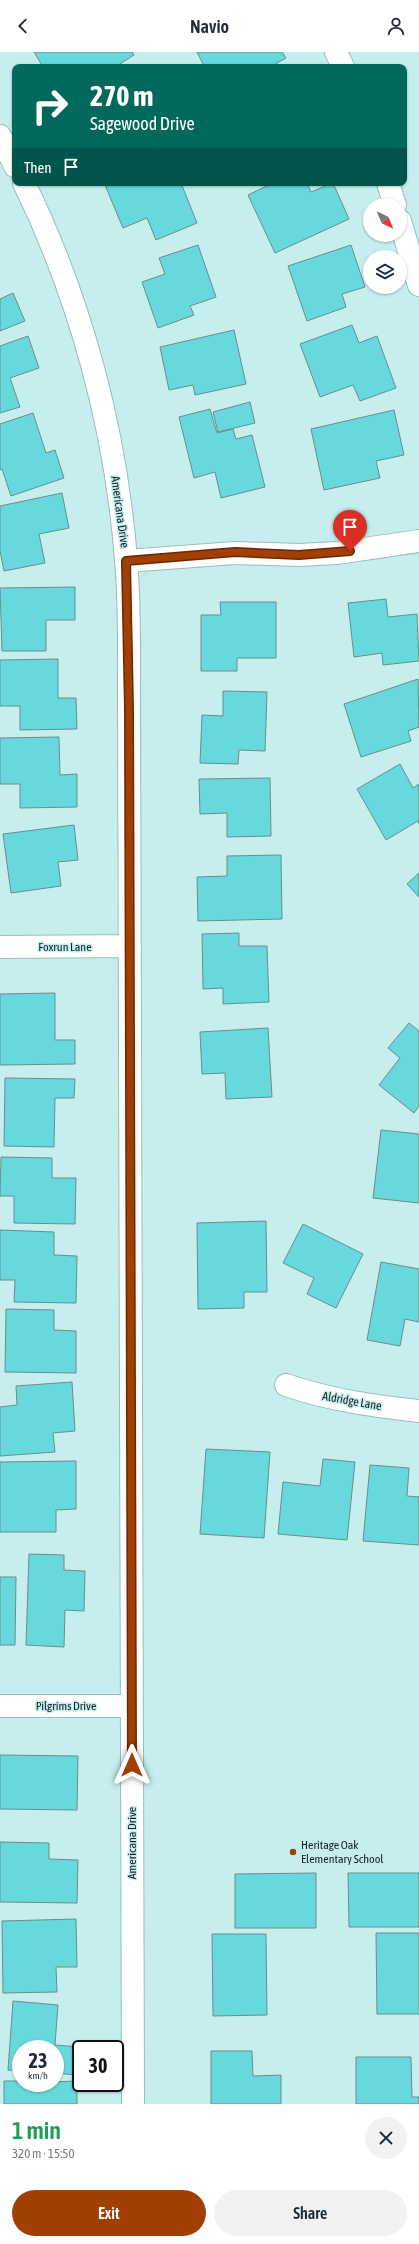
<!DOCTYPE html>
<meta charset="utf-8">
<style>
:root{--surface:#fff;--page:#f2f2f3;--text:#1f2937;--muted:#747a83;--accent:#a23f05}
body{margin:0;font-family:"Asap Condensed",sans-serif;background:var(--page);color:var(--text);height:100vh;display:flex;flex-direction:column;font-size:15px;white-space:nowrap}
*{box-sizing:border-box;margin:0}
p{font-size:13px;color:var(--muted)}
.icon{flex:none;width:22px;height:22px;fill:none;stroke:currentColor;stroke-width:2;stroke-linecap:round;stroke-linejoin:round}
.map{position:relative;height:2052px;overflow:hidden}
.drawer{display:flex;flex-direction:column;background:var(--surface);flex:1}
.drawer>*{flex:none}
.top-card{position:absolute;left:12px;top:12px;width:395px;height:122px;border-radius:8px;box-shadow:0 1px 3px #0004;background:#00695c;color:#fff;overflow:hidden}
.needle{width:26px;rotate:136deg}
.tools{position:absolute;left:363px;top:146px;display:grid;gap:8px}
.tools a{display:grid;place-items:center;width:44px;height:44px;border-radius:50%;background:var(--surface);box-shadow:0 1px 3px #0004;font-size:20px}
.speed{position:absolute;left:12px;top:1988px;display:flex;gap:8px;font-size:20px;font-weight:700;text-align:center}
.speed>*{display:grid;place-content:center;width:52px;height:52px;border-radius:50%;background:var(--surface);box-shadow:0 1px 3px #0004;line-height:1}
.speed small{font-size:10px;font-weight:400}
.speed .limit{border:2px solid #111;border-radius:6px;background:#fff;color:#111}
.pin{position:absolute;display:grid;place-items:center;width:34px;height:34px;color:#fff;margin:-41px -17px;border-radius:50% 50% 50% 0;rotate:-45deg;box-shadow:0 0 4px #0007}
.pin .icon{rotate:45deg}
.me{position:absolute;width:44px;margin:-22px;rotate:0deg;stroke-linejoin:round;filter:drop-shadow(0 0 3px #0008)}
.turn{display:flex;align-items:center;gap:14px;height:84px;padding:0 12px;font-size:18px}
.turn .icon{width:52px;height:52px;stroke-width:2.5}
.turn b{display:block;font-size:28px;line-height:34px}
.then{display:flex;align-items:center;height:38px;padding:0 12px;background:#0003;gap:8px;font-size:15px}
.round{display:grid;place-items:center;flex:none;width:42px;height:42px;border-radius:21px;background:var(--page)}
.headline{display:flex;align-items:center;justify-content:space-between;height:68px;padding:0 12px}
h1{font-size:24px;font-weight:600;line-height:30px;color:#1e9e55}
.cta{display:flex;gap:8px;margin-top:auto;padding:8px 12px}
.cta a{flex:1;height:46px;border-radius:24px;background:var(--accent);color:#fff;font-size:16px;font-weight:600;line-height:46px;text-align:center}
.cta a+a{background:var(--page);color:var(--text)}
header{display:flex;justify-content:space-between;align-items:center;height:52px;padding:0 12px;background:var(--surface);font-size:18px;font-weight:600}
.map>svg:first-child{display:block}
.building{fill:#67d8db;stroke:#698e8f}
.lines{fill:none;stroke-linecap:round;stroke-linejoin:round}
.minor-casing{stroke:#97bebf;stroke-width:24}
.minor{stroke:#fff;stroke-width:22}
.route-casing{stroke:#692903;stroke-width:10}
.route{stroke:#a23f05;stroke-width:7}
.poi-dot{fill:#a23f05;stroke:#c6eeef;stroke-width:1.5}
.labels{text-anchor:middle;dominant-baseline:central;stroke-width:3;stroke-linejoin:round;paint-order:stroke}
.street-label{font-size:12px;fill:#112021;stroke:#c6eeef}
.poi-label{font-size:12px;fill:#112021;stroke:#c6eeef;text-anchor:start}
</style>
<header><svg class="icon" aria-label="back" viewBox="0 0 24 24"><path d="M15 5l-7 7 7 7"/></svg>Navio<svg class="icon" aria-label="person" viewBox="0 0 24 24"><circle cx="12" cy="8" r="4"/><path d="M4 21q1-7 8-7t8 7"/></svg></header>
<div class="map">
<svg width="419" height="2052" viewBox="0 0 419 2052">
<rect width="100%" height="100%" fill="#c6eeef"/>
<path class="building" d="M34,0H132L134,3L115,15H43Z
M197,0H282L286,6L270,15H202L204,14Z
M109,131H140L141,134L147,131H181L197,171L156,188L147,166L123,176L105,133Z
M273,131H307L311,140L333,131L349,167L275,201L248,143Z
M198,193L216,245L190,254L194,263L158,276L142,230L165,222L159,206Z
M351,193L365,235L342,242L346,255L307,269L288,214Z
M13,241L25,269L0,279V247Z
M352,273L359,291L377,284L396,336L360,349L353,333L320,345L300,292Z
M234,278L246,332L195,343L193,333L169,338L160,295Z
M28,284L39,316L10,326L20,355L0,361V294Z
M250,350L255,371L218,380L213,360Z
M210,357L217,381L233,377L236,387L252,383L265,435L221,446L215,420L194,426L179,365Z
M394,358L404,403L376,409L380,426L324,438L311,377Z
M33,361L46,401L55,398L64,426L11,444L2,417L0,418V372Z
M62,441L69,476L39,482L45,511L4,519L0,499V454Z
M75,535V568H46V599H2L0,536Z
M386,547L388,565L417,562L419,609L383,613L382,601L354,605L348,551Z
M220,550H276V606H237V619H201V563H221Z
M58,607V646H76L77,677L20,678V654H0V608Z
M418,627L419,675L408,679L411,689L361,705L344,652Z
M223,639L267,640L265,699L239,698L238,712L200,711L202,663L223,664Z
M59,685L60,723L77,722V755L20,756V732H0V686Z
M400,712L413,736L419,732V772L418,769L386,788L357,737Z
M270,726L271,784L227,785V761L200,762L199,727Z
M74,773L78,808L58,810L61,834L11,841L3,782Z
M281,803L282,867L198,869L197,825L227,824V804Z
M419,821V845L407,832Z
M239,881V894H267L269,950L223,952V936L203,937L202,882Z
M55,941V988H75V1012L0,1013V942Z
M409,971L419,979V1054L414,1061L379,1033L400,1006L388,996Z
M268,976L272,1045L226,1047L225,1021L202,1022L200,980Z
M5,1026L75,1027L74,1046H55L54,1095L4,1094Z
M381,1078L419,1082V1151L373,1146Z
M1,1105L52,1106V1126H76L75,1172L14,1171V1144H0Z
M266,1169L267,1240H244V1256L198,1257L197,1171Z
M303,1172L363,1202L336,1256L307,1242L314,1226L283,1211Z
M0,1178L54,1180V1203L77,1204L76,1251L14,1250L15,1228H0Z
M381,1210L419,1217V1270L405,1267L400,1294L367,1288Z
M6,1257L54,1258V1278L76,1279V1321L5,1320Z
M72,1330L75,1379L53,1381L55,1400L0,1404V1355L17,1353L16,1334Z
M206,1397L270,1400L264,1486L200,1482Z
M323,1407L355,1410L347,1488L278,1482L283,1430L320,1434Z
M76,1409V1457L56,1458V1480H0V1410Z
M370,1413L409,1416L407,1444L419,1445V1493L363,1489Z
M29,1502L64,1503V1518L85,1519L84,1559L65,1558L64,1595L26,1593Z
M0,1525H16L15,1593H0Z
M0,1703L78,1704L77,1758L0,1757Z
M0,1790L49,1791V1807L78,1808L77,1851L0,1850Z
M316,1821V1876H235V1822Z
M348,1821H419V1875H349Z
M76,1867L77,1915H56L57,1940L3,1941L2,1869Z
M376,1881H419V1962H377Z
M212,1882H266L267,1963L213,1964Z
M13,1949L58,1953L55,1993L79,1995L77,2023L55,2021V1997H21V2019L8,2018Z
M211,1999H252L253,2024L281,2023V2052H211Z
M356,2005H411L412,2045H419V2052H356Z
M4,2029H21V2031L77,2029V2052H4Z"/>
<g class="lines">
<g class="minor-casing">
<path id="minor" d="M336,0L343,15
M0,84L15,114
M24,131C81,248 116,378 126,508C130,553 129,597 129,642L133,2052
M388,131L395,153
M400,169L419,233
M126,509L235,501L299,503L337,501L419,489
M0,895L130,894
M286,1333C330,1348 373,1354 419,1359
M0,1654H132"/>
</g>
<use href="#minor" class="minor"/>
</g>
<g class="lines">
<g class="route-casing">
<path id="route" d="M132,1713L129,657L126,509L235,500L299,503L350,499"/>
</g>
<use href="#route" class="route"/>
</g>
<circle class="poi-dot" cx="293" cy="1800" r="4"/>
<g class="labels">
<g class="street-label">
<text transform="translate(120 460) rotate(82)">Americana Drive</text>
<text x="65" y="895">Foxrun Lane</text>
<text transform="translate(352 1349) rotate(10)">Aldridge Lane</text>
<text x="66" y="1654">Pilgrims Drive</text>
<text transform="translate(132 1791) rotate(-90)">Americana Drive</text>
</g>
<g class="poi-label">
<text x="301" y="1793">Heritage Oak<tspan x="301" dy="14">Elementary School</tspan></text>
</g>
</g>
</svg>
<div class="tools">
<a><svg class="needle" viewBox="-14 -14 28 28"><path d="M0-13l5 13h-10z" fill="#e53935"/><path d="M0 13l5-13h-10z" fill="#747a83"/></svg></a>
<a><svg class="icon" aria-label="layers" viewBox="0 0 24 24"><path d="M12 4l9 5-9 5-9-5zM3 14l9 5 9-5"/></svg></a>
</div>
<div class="speed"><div>23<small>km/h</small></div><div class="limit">30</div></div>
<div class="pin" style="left:350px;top:499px;background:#d93025"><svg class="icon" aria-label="arrive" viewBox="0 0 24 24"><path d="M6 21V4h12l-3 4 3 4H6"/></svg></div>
<svg class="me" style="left:132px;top:1713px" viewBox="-20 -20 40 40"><path d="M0-17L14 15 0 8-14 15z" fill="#a23f05" stroke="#fff" stroke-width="4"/></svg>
<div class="top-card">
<div class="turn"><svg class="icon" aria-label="right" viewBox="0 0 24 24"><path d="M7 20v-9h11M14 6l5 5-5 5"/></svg><div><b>270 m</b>Sagewood Drive</div></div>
<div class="then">Then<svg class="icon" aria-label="arrive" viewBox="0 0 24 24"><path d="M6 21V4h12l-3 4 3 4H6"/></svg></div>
</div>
</div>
<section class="drawer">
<div class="headline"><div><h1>1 min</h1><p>320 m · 15:50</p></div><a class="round"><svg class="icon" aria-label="close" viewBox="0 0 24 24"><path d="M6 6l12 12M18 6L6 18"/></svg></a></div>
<div class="cta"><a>Exit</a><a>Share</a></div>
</section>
